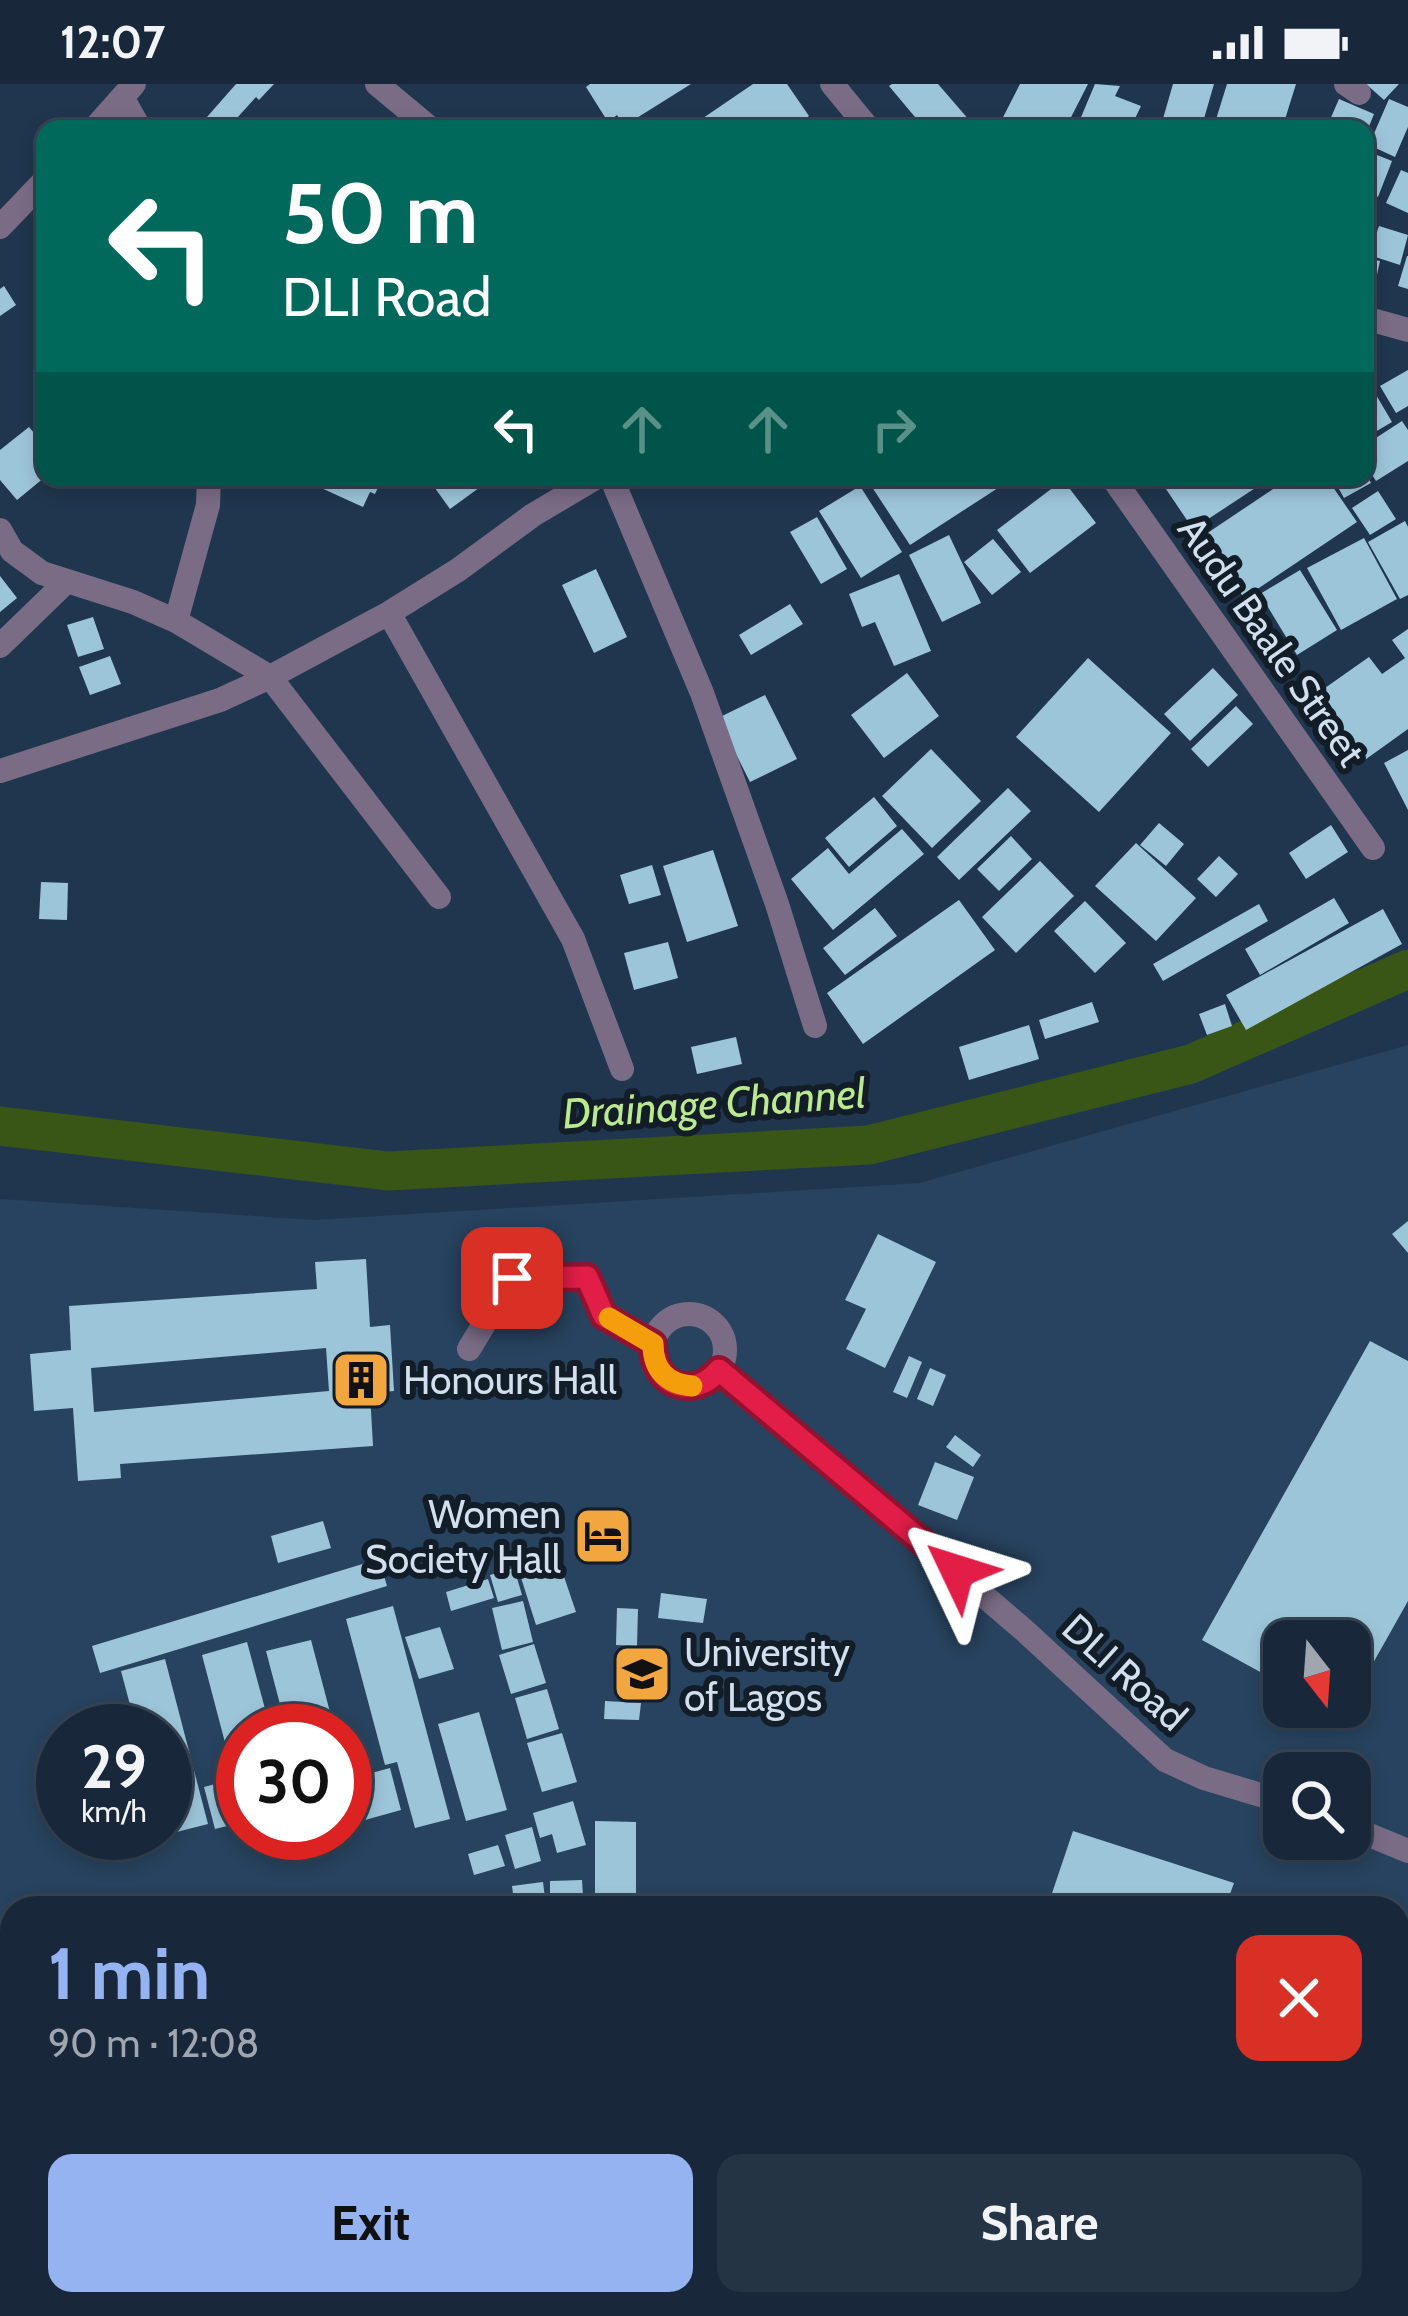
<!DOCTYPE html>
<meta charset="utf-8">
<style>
:root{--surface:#18283a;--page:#253445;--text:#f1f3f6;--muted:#9fa6af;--line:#364454;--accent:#95b2f1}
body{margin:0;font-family:Cabin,sans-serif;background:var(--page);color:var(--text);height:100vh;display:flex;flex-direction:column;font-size:45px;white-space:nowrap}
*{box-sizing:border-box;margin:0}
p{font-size:39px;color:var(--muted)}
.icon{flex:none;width:66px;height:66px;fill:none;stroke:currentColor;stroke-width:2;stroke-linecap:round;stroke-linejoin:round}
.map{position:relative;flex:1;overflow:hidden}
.side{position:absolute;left:0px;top:1812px;width:1410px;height:420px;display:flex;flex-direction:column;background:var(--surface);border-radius:36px 36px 0 0;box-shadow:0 6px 18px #0003,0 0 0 3px var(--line)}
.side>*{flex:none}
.guide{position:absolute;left:36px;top:36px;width:1338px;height:366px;border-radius:24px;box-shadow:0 6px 18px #0003,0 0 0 3px var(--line);background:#00695c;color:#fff;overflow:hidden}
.needle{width:78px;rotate:163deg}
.fabs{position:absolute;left:1263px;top:1536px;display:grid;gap:24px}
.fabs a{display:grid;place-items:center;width:108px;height:108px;border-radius:24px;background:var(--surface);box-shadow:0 6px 18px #0003,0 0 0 3px var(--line);font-size:60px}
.speed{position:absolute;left:36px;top:1620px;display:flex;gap:24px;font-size:60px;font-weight:700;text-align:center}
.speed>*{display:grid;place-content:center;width:156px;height:156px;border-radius:50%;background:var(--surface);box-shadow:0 6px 18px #0003,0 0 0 3px var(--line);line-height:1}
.speed small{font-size:30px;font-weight:400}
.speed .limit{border:18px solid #d22;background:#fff;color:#111}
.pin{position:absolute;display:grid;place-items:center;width:102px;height:102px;color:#fff;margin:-51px;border-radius:24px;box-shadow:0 6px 18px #0006}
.me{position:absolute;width:132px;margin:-66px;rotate:311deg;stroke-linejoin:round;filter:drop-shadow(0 0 9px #0008)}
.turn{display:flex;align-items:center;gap:42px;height:252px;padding:0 48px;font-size:54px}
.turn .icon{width:156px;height:156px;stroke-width:2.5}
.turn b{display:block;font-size:84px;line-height:102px}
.lanes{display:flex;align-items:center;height:114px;padding:0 48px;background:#0003;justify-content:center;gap:60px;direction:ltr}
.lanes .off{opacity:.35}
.round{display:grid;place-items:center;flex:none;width:126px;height:126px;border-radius:24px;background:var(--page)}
.headline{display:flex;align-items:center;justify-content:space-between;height:204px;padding:0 48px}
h1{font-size:72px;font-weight:700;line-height:90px;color:var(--accent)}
.cta{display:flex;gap:24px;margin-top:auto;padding:24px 48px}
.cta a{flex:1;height:138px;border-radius:24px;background:var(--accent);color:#111;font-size:48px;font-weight:700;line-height:138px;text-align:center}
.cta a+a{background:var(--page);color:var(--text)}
.status{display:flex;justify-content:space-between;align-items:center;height:84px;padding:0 60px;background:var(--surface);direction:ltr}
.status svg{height:33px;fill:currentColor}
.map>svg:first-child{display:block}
.built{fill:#28435f;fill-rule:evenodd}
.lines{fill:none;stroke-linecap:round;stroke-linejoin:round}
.canal{stroke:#395616;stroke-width:39}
.building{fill:#9dc5d9;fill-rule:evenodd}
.lane{stroke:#7b6c86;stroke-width:24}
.street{stroke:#7b6c86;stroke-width:24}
.route-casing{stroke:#92132f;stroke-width:30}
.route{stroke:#e11d48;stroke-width:21}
.slow{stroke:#f59e0b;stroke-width:21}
.labels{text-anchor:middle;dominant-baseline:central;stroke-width:12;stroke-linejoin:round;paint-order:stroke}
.street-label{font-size:39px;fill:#d2dfef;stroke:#131d28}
.poi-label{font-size:39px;fill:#d2dfef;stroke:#131d28;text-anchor:start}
.water-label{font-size:42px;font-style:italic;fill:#bbe98f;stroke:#131d28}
</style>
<div class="status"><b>12:07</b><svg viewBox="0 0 49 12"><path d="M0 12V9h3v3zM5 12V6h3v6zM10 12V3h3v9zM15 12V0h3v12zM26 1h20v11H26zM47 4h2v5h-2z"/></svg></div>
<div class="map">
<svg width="1408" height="2232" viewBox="0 0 1408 2232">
<rect width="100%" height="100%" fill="#20364e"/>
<path class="built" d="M1408,961V2232H0V1115L314,1136L920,1099ZM1284,1557H1350V1623H1284ZM63,1647H165V1749H63ZM243,1647H345V1749H243ZM1284,1689H1350V1755H1284ZM12,1824H1398V2220H12Z"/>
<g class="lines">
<path class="canal" d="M0,1042L388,1087L869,1061L1191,980L1408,885"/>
</g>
<path class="building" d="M236,0H274L259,16L256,13L227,45H221L207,33Z
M590,0H691L624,42L617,31L608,38L586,3Z
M753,0H787L809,32L791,45H687Z
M892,0H938L970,37L961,45H925L889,2Z
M1020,0H1088L1065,45H997Z
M1095,0L1120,2L1115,12L1141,22L1130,45H1076Z
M1173,0H1214L1201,45H1160Z
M1227,0H1296L1282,45H1213Z
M1366,0H1399L1384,16Z
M1339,15L1374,30L1368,45H1326Z
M1389,15L1408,23V43L1395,73L1369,61Z
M1367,67L1392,77L1378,113L1365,108Z
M1401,86L1408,89V129L1386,119Z
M1379,142L1408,151L1400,181L1369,171Z
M1407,172H1408V205L1398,202Z
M1365,174L1380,177L1374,204L1365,202Z
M4,202L16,221L0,232V205Z
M1408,286V322L1396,329L1380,302Z
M1365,292L1392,338L1365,354Z
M1402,337L1408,346V377L1376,397L1365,380V361Z
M29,343L45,362V393L17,416L0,396V366Z
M297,393H383L375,410L370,408L363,423Z
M427,393H494L450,425Z
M875,393H1015L910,461L868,397Z
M1184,393H1272L1193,445L1166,405Z
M1291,393H1326L1357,438L1244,514L1203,452Z
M1332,393H1368L1371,399L1344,414Z
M1063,396L1096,439L1030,489L997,446Z
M860,402L902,468L861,494L819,427Z
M1378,407L1396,435L1370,451L1352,424Z
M817,433L847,485L821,500L790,448Z
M1405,437L1408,443V511L1400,515L1368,458Z
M949,451L981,519L942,538L909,471Z
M1364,454L1397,515L1341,546L1307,484Z
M993,455L1021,488L992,511L964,478Z
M596,485L627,553L594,569L562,501Z
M1300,486L1337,546L1297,571L1260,510Z
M899,490L931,567L894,582L875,538L862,543L849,510Z
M0,492L17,514L0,528Z
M790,520L803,540L751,571L739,551Z
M93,533L104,565L78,573L67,541Z
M1408,545V645L1362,678L1315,611L1369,573L1382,590L1405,574L1392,556Z
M1273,556L1291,582L1278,591L1261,564Z
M110,572L121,600L90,611L79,583Z
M1088,574L1171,649L1099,728L1016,653Z
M1213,584L1238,611L1190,657L1164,630Z
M907,589L939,632L884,674L851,631Z
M765,611L797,675L750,698L718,634Z
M1236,622L1253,640L1208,683L1191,665Z
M931,665L981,717L932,764L882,712Z
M1408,666V726L1384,679Z
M1008,704L1031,727L959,796L937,773Z
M874,713L897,742L849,783L825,754Z
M1159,739L1184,760L1166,782L1140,761Z
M1331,741L1348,768L1306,795L1289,769Z
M902,745L924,770L833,846L791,795L828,764L849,790Z
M1011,752L1032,775L999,807L977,785Z
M1136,759L1196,814L1156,857L1095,802Z
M713,766L738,842L687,858L663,782Z
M1219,772L1238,790L1216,813L1197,795Z
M1040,777L1074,812L1016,869L982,833Z
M652,781L661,811L629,820L620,791Z
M41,798L68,799L67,836L39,835Z
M1334,814L1349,839L1260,891L1245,865Z
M959,816L995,866L863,960L827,909Z
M1085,817L1126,859L1095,889L1054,847Z
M1259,820L1268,837L1163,897L1153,880Z
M875,824L897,852L845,891L823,864Z
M1383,825L1402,860L1246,946L1226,911Z
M668,858L678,894L634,906L624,869Z
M1092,918L1099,938L1045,955L1039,936Z
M1225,920L1232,942L1207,951L1199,930Z
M1029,941L1039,975L969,996L959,963Z
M736,953L742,980L697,990L691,963Z
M1408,1137V1169L1392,1150Z
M878,1150L936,1178L885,1284L846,1265L866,1225L845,1216Z
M366,1175L370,1243L390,1241L394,1307L370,1309L373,1362L120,1380L121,1394L78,1397L73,1324L34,1327L30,1270L71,1266L69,1222L317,1205L315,1178ZM326,1264L329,1307L94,1328L91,1284Z
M1370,1257L1408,1277V1517L1350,1620V1557H1284V1601L1202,1556Z
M909,1272L922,1278L907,1314L893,1308Z
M930,1284L946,1291L933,1322L917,1315Z
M955,1351L981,1371L973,1383L946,1363Z
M935,1378L974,1393L957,1436L918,1421Z
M323,1437L331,1464L278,1479L271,1452Z
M556,1469L576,1528L536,1541L517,1481Z
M379,1475L387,1502L100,1589L92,1562Z
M514,1484L522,1511L498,1518L490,1491Z
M488,1495L494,1514L451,1527L446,1508Z
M661,1509L707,1515L703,1539L658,1534Z
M523,1517L533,1558L502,1566L492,1524Z
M393,1522L450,1735L415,1744L397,1678L385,1681L346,1535Z
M617,1524L638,1525L637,1562L616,1561Z
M440,1543L454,1585L419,1595L405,1553Z
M311,1556L335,1647H287L266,1567Z
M247,1558L271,1647H243V1687L233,1689L202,1571Z
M534,1560L546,1599L511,1610L499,1571Z
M619,1571L635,1573L632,1608L616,1607Z
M165,1575L208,1740L165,1751V1647H137L121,1587Z
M547,1605L559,1645L527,1655L515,1614Z
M605,1617L641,1619L639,1636L604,1635Z
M479,1628L507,1726L466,1737L438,1640Z
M562,1649L577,1698L542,1708L527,1659Z
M390,1684L401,1726L365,1736L353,1694Z
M345,1689L359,1737L345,1741Z
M242,1693L243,1738L215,1745L204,1703Z
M573,1717L586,1761L557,1769L552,1750L540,1754L533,1729Z
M595,1737L636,1738V1813L595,1814Z
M532,1743L541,1777L515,1785L505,1751Z
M1073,1747L1234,1799L1225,1824H1047Z
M498,1761L505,1782L474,1791L468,1770Z
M582,1796L583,1812L550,1813V1797Z
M543,1798L545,1814L514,1817L512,1802Z
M1408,1846V1905L1398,1926V1868Z
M1408,2115V2153L1398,2149V2137Z
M1398,2156L1408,2160V2188L1398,2183Z
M1398,2211L1408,2213V2232H1384L1387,2220H1398Z
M1008,2220H1062L1054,2232H1024Z"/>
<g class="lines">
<path class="lane" d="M377,0L431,45
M123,15L140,45
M94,45L134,0
M0,143L45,96
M611,393L702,609L777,820L815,942
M0,446L12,467L42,489L133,518L176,537L270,593L439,813
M389,529L573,855L622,985
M176,537L208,421L209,393
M0,562L67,497
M0,687L220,616L270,593L389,529L458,486L533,431L597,393
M469,1265L512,1194L587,1193L604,1232L653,1260"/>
<path class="street" d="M832,0L869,45
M1346,0L1359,9
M1365,234L1408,246
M1112,393L1373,764
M653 1266a36 36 0 1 1 72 0a36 36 0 1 1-72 0Z
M720,1286L1025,1547L1165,1676L1204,1694L1284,1718
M1350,1743L1408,1767"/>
</g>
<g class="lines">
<g class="route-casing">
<path id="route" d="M512,1194L587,1193L604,1232L653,1260C652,1301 693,1317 719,1286L957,1487"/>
</g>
<use href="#route" class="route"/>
<path class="slow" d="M609,1234L653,1260C653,1286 667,1300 692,1302"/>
</g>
<defs>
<g id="building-square" transform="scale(3)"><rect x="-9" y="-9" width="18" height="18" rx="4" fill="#f1a63f" stroke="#131d28"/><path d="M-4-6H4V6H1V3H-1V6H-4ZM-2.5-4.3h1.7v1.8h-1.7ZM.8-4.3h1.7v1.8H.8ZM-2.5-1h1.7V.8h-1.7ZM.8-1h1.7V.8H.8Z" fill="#111"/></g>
<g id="hotel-square" transform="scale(3)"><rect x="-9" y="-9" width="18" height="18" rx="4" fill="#f1a63f" stroke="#131d28"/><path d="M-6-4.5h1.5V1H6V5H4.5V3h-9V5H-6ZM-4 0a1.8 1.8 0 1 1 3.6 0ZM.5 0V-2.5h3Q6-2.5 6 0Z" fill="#111"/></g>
<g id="university-square" transform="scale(3)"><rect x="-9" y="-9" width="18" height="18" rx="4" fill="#f1a63f" stroke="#131d28"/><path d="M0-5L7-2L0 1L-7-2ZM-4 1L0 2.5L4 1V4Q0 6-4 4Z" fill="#111"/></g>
</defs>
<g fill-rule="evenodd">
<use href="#building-square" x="361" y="1296"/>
<use href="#hotel-square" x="603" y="1452"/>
<use href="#university-square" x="642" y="1590"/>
</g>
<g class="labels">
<g class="street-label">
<text transform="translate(1272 557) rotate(55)">Audu Baale Street</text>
<text transform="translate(1125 1588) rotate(42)">DLI Road</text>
</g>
<g class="poi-label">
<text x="403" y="1296">Honours Hall</text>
<text x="561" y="1430" text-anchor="end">Women<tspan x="561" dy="45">Society Hall</tspan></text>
<text x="684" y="1568">University<tspan x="684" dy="45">of Lagos</tspan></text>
</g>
<g class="water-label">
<text transform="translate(714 1019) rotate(-4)">Drainage Channel</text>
</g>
</g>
</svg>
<div class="fabs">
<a><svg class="needle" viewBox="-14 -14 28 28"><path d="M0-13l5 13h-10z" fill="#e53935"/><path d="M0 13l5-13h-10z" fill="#9fa6af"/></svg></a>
<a><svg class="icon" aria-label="search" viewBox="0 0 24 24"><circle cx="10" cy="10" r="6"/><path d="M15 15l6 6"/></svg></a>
</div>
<div class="speed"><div>29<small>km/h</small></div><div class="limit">30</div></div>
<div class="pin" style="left:512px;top:1194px;background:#d93025"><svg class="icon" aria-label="arrive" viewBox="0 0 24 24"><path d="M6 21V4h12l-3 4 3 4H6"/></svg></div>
<svg class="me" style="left:957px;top:1487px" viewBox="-20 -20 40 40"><path d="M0-17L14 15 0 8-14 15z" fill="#e11d48" stroke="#fff" stroke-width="4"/></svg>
<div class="guide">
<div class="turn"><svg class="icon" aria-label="left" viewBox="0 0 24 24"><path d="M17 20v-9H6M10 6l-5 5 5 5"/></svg><div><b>50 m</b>DLI Road</div></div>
<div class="lanes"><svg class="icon" aria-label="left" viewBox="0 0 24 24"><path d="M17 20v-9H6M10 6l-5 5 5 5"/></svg><svg class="icon off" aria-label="ahead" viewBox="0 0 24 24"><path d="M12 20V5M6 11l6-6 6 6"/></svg><svg class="icon off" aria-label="ahead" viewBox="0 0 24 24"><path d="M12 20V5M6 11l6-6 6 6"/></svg><svg class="icon off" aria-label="right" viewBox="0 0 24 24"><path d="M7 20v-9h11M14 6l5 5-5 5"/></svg></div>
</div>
<section class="side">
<div class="headline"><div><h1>1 min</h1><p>90 m · 12:08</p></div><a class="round" style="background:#d93025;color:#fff"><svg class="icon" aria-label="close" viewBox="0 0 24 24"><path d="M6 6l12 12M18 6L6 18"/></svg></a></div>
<div class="cta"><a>Exit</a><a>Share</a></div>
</section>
</div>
